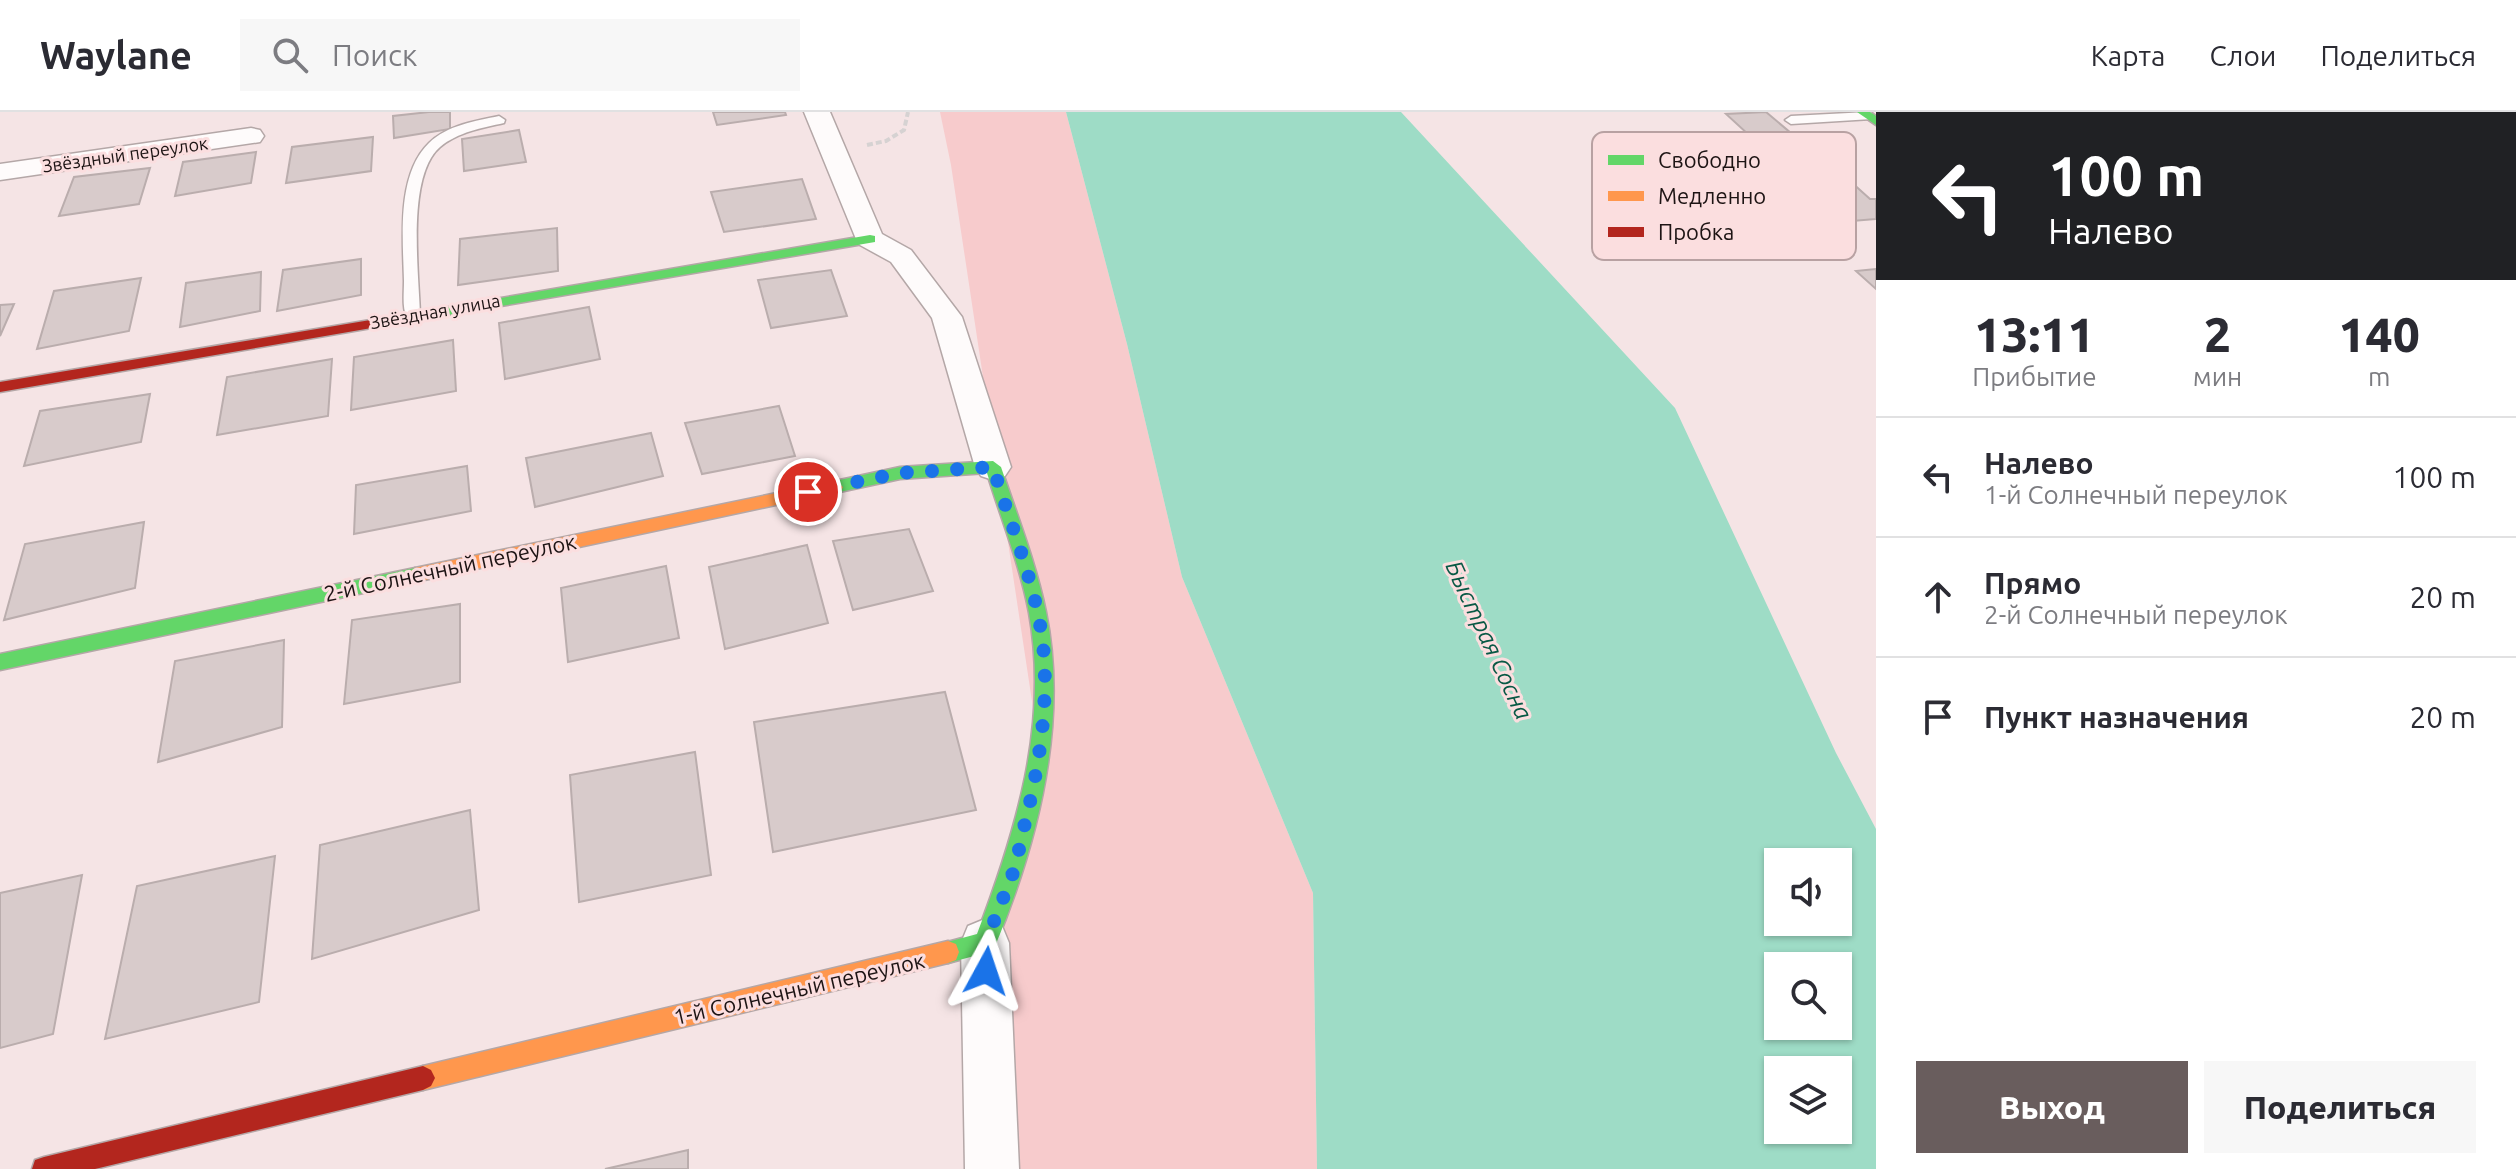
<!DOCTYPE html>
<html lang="ru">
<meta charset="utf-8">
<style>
:root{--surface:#fff;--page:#f7f7f7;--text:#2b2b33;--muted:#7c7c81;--line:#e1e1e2;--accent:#695d5d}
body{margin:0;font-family:Ubuntu,sans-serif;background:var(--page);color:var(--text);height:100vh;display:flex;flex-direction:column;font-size:30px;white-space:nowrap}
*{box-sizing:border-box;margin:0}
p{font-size:26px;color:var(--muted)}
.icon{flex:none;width:44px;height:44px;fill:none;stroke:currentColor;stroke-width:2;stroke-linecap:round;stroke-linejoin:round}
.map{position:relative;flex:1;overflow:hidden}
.panel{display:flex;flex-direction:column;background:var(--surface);width:640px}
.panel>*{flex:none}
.hud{background:#202124;color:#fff;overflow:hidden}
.tools{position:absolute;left:1764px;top:736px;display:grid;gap:16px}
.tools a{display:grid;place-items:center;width:88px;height:88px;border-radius:0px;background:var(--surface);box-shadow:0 2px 6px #0004;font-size:40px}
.pin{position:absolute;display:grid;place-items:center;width:68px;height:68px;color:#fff;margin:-34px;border:4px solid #fff;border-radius:50%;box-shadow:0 2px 8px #0007}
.me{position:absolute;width:88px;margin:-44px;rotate:5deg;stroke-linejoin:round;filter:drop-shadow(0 0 6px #0008)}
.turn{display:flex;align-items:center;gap:28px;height:168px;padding:0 40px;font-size:36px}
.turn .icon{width:104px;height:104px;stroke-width:2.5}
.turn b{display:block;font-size:56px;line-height:68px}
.eta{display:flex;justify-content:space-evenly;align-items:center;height:136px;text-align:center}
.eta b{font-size:48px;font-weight:800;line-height:56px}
.action{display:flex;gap:16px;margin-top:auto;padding:16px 40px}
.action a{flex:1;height:92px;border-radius:0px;background:var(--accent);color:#fff;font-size:32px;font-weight:800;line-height:92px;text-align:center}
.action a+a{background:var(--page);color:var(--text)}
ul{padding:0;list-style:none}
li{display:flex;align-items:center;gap:24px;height:120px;padding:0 40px;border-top:2px solid var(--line)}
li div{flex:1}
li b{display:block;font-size:30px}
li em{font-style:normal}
header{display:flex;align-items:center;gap:48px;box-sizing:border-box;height:112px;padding:0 40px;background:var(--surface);border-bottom:2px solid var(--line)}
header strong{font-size:38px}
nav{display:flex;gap:44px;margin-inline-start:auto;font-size:28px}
.search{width:560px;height:72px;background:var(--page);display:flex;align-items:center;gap:20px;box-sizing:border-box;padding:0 28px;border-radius:0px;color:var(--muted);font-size:30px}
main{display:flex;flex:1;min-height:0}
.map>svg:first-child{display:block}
.green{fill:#f7cbcc}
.water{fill:#9edcc6;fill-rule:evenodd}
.building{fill:#d8cbcb;stroke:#baadad;stroke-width:2}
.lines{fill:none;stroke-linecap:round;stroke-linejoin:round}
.lane-casing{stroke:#b4a7a7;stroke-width:3}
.street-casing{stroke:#b4a7a7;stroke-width:3}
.fast-casing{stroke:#b4a7a7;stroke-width:3}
.slow-casing{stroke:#b4a7a7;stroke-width:3}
.jam-casing{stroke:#b4a7a7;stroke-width:3}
.path{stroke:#d6d2d2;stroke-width:4;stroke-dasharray:6 3;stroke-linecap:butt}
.lane{fill:#fefbfb;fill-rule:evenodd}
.street{fill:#fefbfb;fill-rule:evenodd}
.fast{fill:#63d668;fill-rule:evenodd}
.slow{fill:#ff974d;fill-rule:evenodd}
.jam{fill:#b3261e;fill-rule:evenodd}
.route{stroke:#1a73e8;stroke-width:14;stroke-dasharray:0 25.2}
.labels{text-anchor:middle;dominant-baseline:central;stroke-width:6;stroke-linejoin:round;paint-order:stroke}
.far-street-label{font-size:18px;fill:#1d1414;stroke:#fbdedf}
.street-label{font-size:22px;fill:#1d1414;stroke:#fbdedf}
.water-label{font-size:24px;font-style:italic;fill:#085945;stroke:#fbdedf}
.key{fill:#fbdedf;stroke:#b8a1a2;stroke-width:2}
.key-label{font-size:22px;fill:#1d1414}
</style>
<header>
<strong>Waylane</strong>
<div class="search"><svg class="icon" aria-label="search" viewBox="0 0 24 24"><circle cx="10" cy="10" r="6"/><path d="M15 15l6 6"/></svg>Поиск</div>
<nav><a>Карта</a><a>Слои</a><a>Поделиться</a></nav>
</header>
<main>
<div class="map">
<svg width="1876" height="1057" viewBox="0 0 1876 1057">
<rect width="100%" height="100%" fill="#f5e4e5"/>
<path class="green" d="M940,0H1066L1127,232L1182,465L1313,781L1317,1057H983L972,887L1038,629L951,53Z"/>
<path class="water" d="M1066,0H1401L1675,296L1836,641L1876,717V1057H1317L1313,781L1182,465L1127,232ZM1778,750H1838V810H1778ZM1778,854H1838V914H1778ZM1778,958H1838V1018H1778Z"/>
<path class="building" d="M429,0H450V17L394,26L393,4Z
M713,0H785L786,3L717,13Z
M1766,0L1804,32L1762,35L1726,2Z
M519,18L526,50L464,59L462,27Z
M373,25L371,59L286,71L292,35Z
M256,40L251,71L175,84L183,50Z
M150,56L139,92L59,104L74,65Z
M1840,60L1870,87H1876V107L1852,109L1801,63Z
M802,67L816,107L724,120L711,80Z
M557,116L558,159L458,173L460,127Z
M361,147V183L277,199L283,158Z
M1876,157V177L1856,159Z
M831,158L847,204L771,216L758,168Z
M261,160L260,199L180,215L186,171Z
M141,166L129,219L37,237L54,179Z
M14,192L0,224V193Z
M589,195L600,247L505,267L499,211Z
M453,228L456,279L351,298L354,245Z
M332,247L328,304L217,323L227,265Z
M150,282L141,330L24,354L40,299Z
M779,294L795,344L702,362L685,311Z
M651,321L663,364L535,395L526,346Z
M467,354L471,399L354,422L356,373Z
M144,410L135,476L4,508L25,432Z
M909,417L933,479L853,498L833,429Z
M807,433L828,511L725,537L709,455Z
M666,454L679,526L568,550L561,476Z
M460,492V570L344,592L352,508Z
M284,528L282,615L158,650L175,549Z
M945,580L976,698L773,740L754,610Z
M695,640L711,763L579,790L570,663Z
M470,698L479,798L312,847L320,733Z
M275,744L259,890L105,927L137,774Z
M82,763L53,922L0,936V781Z
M688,1038V1057H605Z"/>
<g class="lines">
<g class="lane-casing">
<path id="lane" d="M1868,0L1872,1V7L1791,12L1785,8L1791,4Z
M499,4L505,8L504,11C482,16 458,20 440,35C406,64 419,162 420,203L412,208L407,206C402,196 404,181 404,169C403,127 396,63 429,31C447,13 476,9 499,4Z"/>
</g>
<g class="street-casing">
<path id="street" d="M804,0H830L882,122L911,138L962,205L1011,355L1005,364L993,368L981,364L975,355L932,206L891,150L860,133L856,127Z
M251,16L260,18L264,24L260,30L0,68V52Z
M985,807L1002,814L1009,831L1019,1057H965L961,831L968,814Z"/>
</g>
<g class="fast-casing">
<path id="fast" d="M1857,0H1870L1876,4V13Z
M870,123L875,124V130L442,204L435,200L442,196Z
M993,349L1001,355C1017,403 1036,451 1046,500C1069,613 1037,734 993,839L948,851L940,848L937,840L940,832L977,822C1016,719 1049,612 1029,501C1020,453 1001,407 987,361L900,367L835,381L827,375L835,369L900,355Z
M415,456L424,463L415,470L0,558V542Z"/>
</g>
<g class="slow-casing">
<path id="slow" d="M835,369L843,375L841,379L415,470L406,463L415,456Z
M948,829L956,832L959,840L956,848L948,851L423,978L415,974L411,966L415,958L423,954Z"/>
</g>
<g class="jam-casing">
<path id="jam" d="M442,196L447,197V203L0,280V270Z
M423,954L431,958L435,966L431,974L423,978L95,1057H32L35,1048L44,1045Z"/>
</g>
<path class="path" d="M867,33L886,29L904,18L908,0"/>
<use href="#lane" class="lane"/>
<use href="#street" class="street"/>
<use href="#fast" class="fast"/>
<use href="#slow" class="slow"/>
<use href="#jam" class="jam"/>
</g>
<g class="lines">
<path class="route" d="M808,380L900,361L993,355C1010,411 1034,468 1042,525C1050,584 1040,650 1026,707C1022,723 1019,739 1015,755C1002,795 985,816 986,859"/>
</g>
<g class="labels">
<g class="far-street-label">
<text transform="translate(125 42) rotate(-8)">Звёздный переулок</text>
<text transform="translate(435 199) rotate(-10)">Звёздная улица</text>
</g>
<g class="street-label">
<text transform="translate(450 455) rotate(-12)">2-й Солнечный переулок</text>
<text transform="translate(799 876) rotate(-13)">1-й Солнечный переулок</text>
</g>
<g class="water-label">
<text transform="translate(1489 528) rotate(65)">Быстрая Сосна</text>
</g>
</g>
<rect x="1592" y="20" width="264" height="128" rx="12" class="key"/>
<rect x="1608" y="43" width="36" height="10" fill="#63d668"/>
<rect x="1608" y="79" width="36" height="10" fill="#ff974d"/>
<rect x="1608" y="115" width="36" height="10" fill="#b3261e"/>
<g class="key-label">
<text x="1658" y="56">Свободно</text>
<text x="1658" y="92">Медленно</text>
<text x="1658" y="128">Пробка</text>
</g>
</svg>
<div class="tools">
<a><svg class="icon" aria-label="sound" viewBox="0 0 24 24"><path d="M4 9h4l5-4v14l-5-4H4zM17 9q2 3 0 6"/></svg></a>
<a><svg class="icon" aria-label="search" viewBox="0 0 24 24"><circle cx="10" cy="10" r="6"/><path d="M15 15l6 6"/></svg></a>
<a><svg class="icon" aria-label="layers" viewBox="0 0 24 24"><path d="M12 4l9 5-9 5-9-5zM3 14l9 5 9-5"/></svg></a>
</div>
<div class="pin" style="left:808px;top:380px;background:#d93025"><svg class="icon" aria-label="arrive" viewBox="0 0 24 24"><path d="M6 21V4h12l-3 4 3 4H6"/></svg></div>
<svg class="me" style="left:986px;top:859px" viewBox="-20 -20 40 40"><path d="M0-17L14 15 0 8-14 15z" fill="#1a73e8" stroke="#fff" stroke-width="4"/></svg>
</div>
<section class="panel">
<div class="hud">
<div class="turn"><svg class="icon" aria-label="left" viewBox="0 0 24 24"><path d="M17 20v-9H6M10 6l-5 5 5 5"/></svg><div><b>100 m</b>Налево</div></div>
</div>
<div class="eta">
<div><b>13:11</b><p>Прибытие</p></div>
<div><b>2</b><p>мин</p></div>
<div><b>140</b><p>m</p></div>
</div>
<ul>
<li><svg class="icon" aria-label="left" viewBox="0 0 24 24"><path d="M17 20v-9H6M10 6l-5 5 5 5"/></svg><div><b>Налево</b><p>1-й Солнечный переулок</p></div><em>100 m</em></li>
<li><svg class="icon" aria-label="ahead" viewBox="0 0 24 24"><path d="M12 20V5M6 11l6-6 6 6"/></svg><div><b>Прямо</b><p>2-й Солнечный переулок</p></div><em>20 m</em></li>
<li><svg class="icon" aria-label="arrive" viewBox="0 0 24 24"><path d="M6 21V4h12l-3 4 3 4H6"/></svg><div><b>Пункт назначения</b></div><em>20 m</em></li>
</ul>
<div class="action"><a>Выход</a><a>Поделиться</a></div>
</section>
</main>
